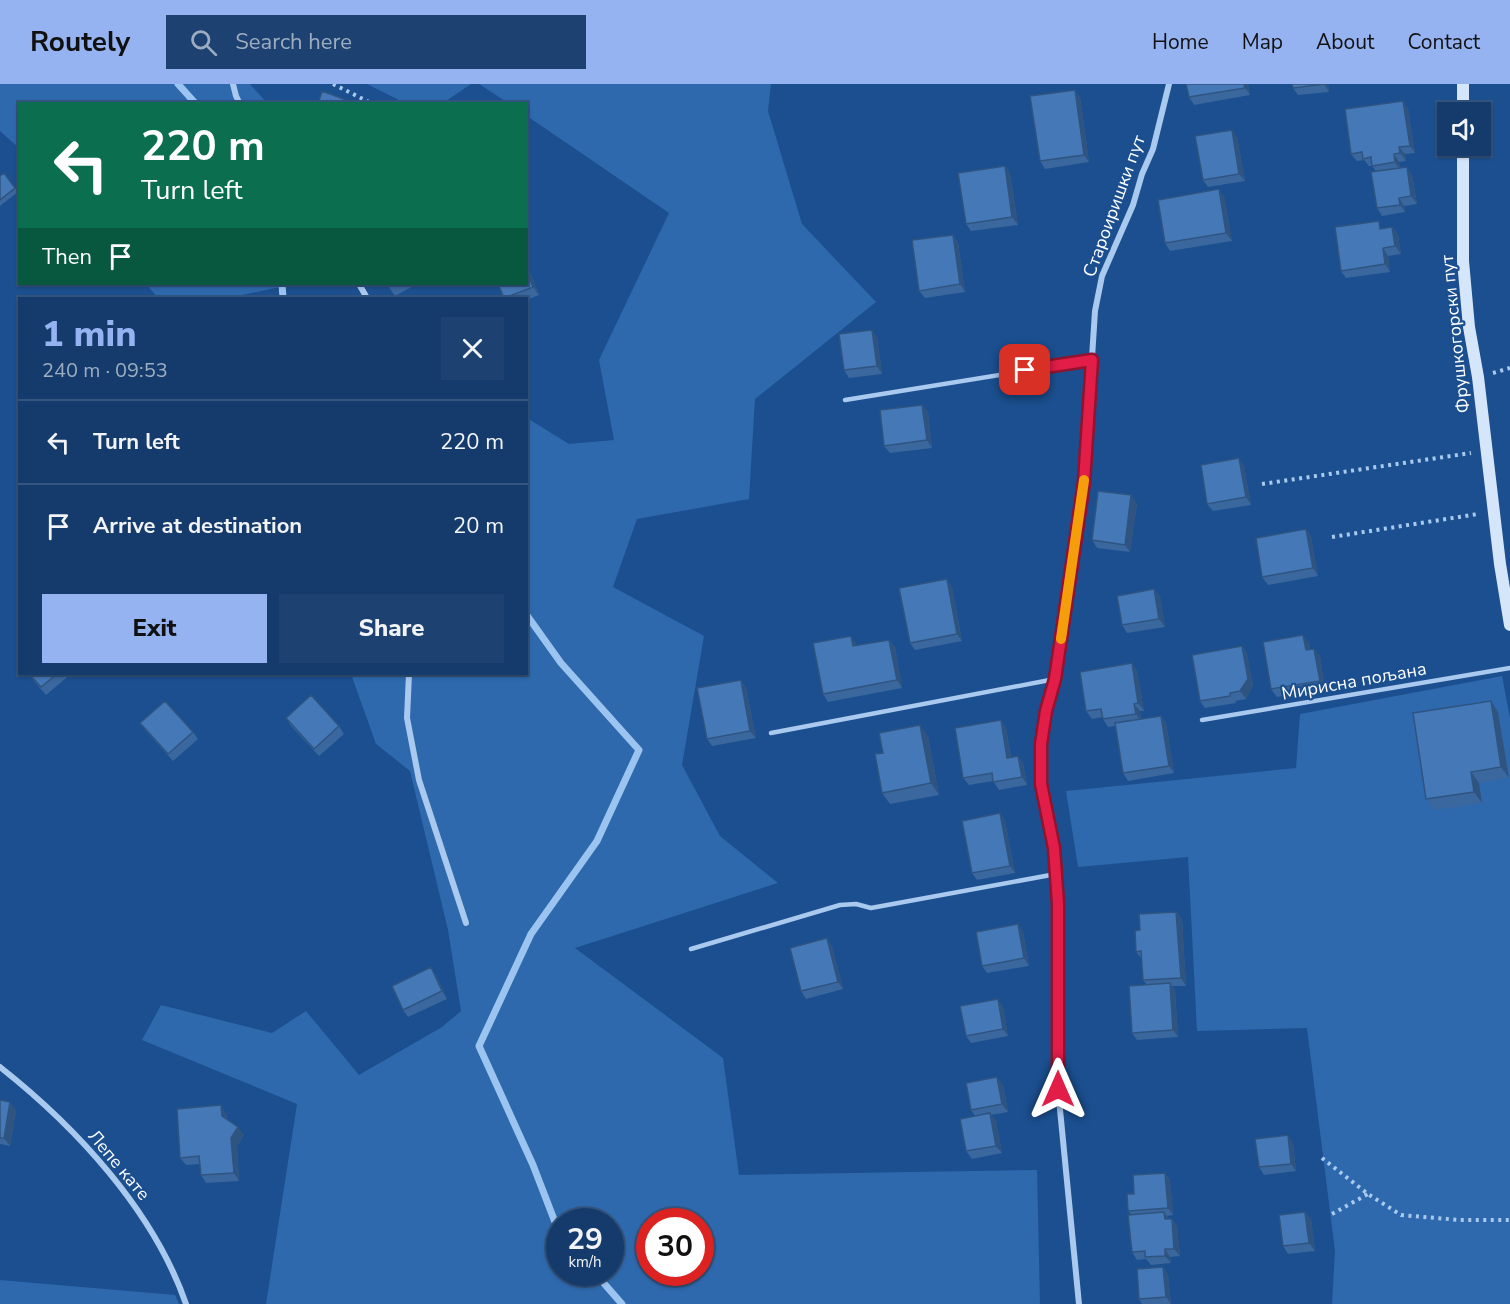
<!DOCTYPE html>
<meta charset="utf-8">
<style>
:root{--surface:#143b6b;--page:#1d4271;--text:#f1f3f6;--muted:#9dadc1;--line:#33557e;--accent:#95b2f1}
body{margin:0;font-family:"Nunito Sans",sans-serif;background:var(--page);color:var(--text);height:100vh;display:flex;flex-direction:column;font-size:22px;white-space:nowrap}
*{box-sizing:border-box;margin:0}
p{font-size:20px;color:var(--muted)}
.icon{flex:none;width:33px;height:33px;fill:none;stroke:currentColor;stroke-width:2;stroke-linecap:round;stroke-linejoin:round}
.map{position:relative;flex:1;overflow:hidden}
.panel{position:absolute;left:18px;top:213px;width:510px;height:378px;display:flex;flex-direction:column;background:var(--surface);border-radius:0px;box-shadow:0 2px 4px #0004,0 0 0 2px var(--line)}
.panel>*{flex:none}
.hud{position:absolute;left:18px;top:18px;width:510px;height:183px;border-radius:0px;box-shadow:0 2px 4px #0004,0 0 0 2px var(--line);background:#0b6e4f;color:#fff;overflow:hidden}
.tools{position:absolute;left:1437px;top:18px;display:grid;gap:12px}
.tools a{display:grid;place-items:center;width:54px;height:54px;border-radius:0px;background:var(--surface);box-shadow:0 2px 4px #0004,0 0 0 2px var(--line);font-size:30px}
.speed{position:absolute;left:546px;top:1124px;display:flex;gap:12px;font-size:30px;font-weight:700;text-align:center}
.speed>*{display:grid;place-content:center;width:78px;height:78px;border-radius:50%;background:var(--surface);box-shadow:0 2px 4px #0004,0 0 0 2px var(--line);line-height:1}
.speed small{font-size:15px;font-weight:400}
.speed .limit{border:9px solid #d22;background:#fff;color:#111}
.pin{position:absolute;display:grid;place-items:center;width:51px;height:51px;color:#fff;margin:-26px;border-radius:12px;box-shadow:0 3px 9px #0006}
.me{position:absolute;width:66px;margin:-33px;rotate:0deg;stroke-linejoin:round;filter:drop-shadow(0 0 4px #0008)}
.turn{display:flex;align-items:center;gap:21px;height:126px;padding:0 24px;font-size:27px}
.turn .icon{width:78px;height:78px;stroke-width:2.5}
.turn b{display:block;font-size:42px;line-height:51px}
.then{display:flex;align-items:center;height:57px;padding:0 24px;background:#0003;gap:12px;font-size:22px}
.round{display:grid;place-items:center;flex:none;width:63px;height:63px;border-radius:0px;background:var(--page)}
.head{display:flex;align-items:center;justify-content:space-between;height:102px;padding:0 24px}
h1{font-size:36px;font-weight:800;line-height:45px;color:var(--accent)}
.button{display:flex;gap:12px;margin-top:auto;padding:12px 24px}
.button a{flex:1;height:69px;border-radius:0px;background:var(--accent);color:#111;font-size:24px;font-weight:800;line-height:69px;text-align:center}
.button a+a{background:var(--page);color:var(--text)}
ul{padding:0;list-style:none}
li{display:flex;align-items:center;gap:18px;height:84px;padding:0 24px;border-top:2px solid var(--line)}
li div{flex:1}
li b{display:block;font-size:22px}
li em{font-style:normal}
header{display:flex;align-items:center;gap:36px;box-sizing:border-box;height:84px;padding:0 30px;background:var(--accent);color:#111}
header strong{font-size:28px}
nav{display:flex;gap:33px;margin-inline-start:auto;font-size:21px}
.search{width:420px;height:54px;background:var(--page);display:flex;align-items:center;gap:15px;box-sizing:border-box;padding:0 21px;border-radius:0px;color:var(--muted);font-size:22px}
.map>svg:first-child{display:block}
.green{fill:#2e69ad;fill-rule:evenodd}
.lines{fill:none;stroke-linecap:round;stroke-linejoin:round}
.stream{stroke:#9cc4f0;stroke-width:7}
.path{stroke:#a9c9ee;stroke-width:4;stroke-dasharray:3 4.5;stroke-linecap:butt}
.lane{stroke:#a9c9ee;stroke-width:4.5}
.street{stroke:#a9c9ee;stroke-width:6}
.secondary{stroke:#d6e6fa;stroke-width:12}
.wall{fill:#3a679d}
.shaded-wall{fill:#305480}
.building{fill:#4478b7;stroke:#305480;stroke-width:1.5}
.route-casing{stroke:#92132f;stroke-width:15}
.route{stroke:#e11d48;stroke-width:10}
.slow{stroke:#f59e0b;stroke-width:10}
.labels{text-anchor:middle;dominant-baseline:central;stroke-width:4.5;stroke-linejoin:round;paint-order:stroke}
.street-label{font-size:18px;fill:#fff;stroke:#1b4f8f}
</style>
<header>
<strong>Routely</strong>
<div class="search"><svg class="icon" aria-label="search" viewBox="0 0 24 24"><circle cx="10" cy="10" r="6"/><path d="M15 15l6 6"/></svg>Search here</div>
<nav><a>Home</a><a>Map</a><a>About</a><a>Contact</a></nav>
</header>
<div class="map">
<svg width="1510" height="1220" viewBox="0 0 1510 1220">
<rect width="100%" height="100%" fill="#1b4f8f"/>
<path class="green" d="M0,0H250L267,19L20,20L19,64L0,47Z
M367,0H471L443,19L407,20Z
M479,0H771L768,27L802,140L876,218L755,315L749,415L637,435L613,503L704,552L682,681L720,752L778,799L575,864L723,974L739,1091L1037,1086L1040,1220H266L297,1020L142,956L161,921L272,949L306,927L359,991L442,943L461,927L448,846L410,687L376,660L351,590H526L527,334L569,360L614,356L599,276L669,129L527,32L526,20L508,19ZM560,1137H610V1188H560ZM650,1137H700V1188H650Z
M146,200H295L227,214H158Z
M1502,592L1510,634V1220H1332L1335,1167L1307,944L1197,947L1188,773L1078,783L1066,707L1296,684L1300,630Z
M0,1196L175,1211L179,1220H0Z"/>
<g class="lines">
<path class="stream" d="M178,0L196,20
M282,200L283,214
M526,530L561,579L639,666L597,757L531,850L479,962L533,1081L560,1151
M594,1188L622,1220"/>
<path class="path" d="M333,0L373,20
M1493,289L1510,284
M1262,400L1471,369
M1332,453L1478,430
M1322,1074L1368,1110L1401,1131L1459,1136H1510
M1332,1130L1368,1110"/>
<path class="lane" d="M845,316L1092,276
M1202,636L1510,584
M771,649L1055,595
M691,865L840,821L856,820L871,824L1056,790"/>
<path class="street" d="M233,0L236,12L240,20
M359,200L367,214
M409,590L407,634L419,696L466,839
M0,983C76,1043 154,1127 186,1220
M1079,1220L1058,1005V819L1054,764L1040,700V660L1046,627L1055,595L1084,398L1095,227L1102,192L1133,121L1142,90L1153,65L1169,0"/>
<path class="secondary" d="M1463,28V0
M1463,62V177L1469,243L1478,293L1500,480L1510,541"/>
</g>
<path class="wall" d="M1248,0L1250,11L1194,21L1189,13Z
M1328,0L1329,8L1298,11L1293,4Z
M1080,13L1089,78L1045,85L1040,77Z
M1403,17L1408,25L1415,69L1405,70L1406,77L1399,78L1400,84L1412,91L1417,120L1404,122L1405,128L1382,132L1377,124L1376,87L1372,82H1369L1364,76L1357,77L1351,70Z
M1237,53L1245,97L1208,103L1203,96Z
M1005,82L1010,90L1018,141L971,147L966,140Z
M4,89L18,108L0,122V92Z
M1219,105L1224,113L1232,157L1170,167L1165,159Z
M1392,143L1398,151L1401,170L1388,172L1390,188L1346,194L1341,187L1384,144Z
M953,151L958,158L965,208L925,214L919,207Z
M526,179L539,211L526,216V214H504L526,200Z
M387,200H417L395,212Z
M877,253L882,290L849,294L844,286Z
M922,321L928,328L932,364L890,369L884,362Z
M1244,382L1251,421L1213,427L1207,420Z
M1137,419L1130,468L1097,464L1092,456Z
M1306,445L1311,453L1318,492L1268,501L1262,493Z
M952,503L962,557L915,566L910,559Z
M1154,505L1160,513L1165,543L1127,549L1122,541Z
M889,556L895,563L902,604L828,618L823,610L856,559V562Z
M1309,559L1310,566L1320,572L1325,604L1277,613L1271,605Z
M1242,562L1247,570L1253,602L1246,615L1235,617L1236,619L1205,624L1200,617Z
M1132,579L1137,587L1144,627H1140L1141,635L1161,632L1166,639L1174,689L1128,697L1123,689L1115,642L1108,643L1103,635V633L1092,635L1086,627Z
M28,590H71L46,611Z
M741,596L746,604L756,654L712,662L707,655Z
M1491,617L1498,628L1509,694L1479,699L1482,719L1434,726L1426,715Z
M286,634L339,642L344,650L319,672L291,642Z
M140,639L193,648L198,655L173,677L145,646Z
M1006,644L1011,673L1018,672L1023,680L1027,701L999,706L993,697L969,701L963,694Z
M928,652L939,711L890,720L882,709L883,669Z
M1000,729L1005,737L1015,789L977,796L972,789Z
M1176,828L1182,835L1186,902H1172L1175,907L1178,953L1137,956L1132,949L1147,901L1143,896L1142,875L1136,868L1140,846Z
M1018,840L1023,848L1029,882L987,889L982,882Z
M832,862L843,905L806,915L801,907Z
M436,891L447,915L408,933L403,926Z
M1003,923L1008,952L971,959L966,952Z
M1003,1001L1008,1028L991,1031L996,1037L1002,1069L972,1075L966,1067L975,1032L971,1026Z
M0,1016L16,1026L10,1062L0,1060Z
M226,1029L227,1035L244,1051L237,1062L239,1097L206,1099L201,1091L200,1080L186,1081L180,1074Z
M1293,1059L1296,1087L1264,1091L1259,1083Z
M1165,1089L1170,1096L1173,1131L1167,1132L1169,1135H1172L1177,1142L1180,1172L1170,1173L1171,1179L1151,1181L1146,1175L1137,1176L1132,1168L1131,1130L1128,1127L1134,1110Z
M1305,1128L1311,1135L1315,1167L1288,1170L1283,1162Z
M1163,1183L1168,1191L1171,1220H1142L1139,1215Z"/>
<path class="shaded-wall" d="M1244,0H1248L1250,11L1245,4Z
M1324,0H1328L1329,8Z
M1075,6L1080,13L1089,78L1084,71Z
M1403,17L1408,25L1415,69L1410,62Z
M1232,46L1237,53L1245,97L1239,90Z
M1399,63L1405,70L1406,77L1400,69Z
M1394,70L1399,78L1400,86L1395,78Z
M1005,82L1010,90L1018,141L1012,133Z
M1407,83L1412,91L1417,120L1411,112Z
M1219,105L1224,113L1232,157L1226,149Z
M1399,114L1404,122L1405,128L1400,121Z
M1392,143L1398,151L1401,170L1395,162Z
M953,151L958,158L965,208L960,200Z
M1383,164L1388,172L1390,188L1385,180Z
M526,179L539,211L533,203L526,186Z
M872,246L877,253L882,290L877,282Z
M922,321L928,328L932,364L927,356Z
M1239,374L1244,382L1251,421L1246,413Z
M1131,411L1137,419L1130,468L1125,461Z
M1306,445L1311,453L1318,492L1313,484Z
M947,495L952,503L962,557L957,550Z
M1154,505L1160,513L1165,543L1159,535Z
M1303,551L1309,559L1311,574L1306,566Z
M851,552L856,559L858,570L853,562Z
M889,556L895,563L902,604L897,596Z
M1242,562L1247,570L1253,602L1246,615L1240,607Z
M1314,565L1320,572L1325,604L1320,597Z
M1132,579L1137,587L1144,627L1138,619Z
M741,596L746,604L756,654L750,647Z
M1491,617L1498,628L1509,694L1501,683Z
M1134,620L1140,627L1141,638L1136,630Z
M1161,632L1166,639L1174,689L1169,682Z
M1001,636L1006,644L1012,682L1007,674Z
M920,641L928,652L939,711L931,699Z
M1018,672L1023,680L1027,701L1022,693Z
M1471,688L1479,699L1482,719L1474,708Z
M1000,729L1005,737L1015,789L1010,782Z
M1176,828L1182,835L1186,902L1181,894Z
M1018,840L1023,848L1029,882L1024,874Z
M827,854L832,862L843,905L838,898Z
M431,883L436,891L447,915L442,907Z
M1170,899L1175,907L1178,953L1173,946Z
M998,915L1003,923L1008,952L1003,945Z
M997,993L1003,1001L1008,1028L1002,1020Z
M10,1018L16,1026L10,1062L4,1054Z
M221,1021L226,1029L227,1039L222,1032Z
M990,1029L996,1037L1002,1069L996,1062Z
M238,1043L244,1051L237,1062L239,1097L234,1089L231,1054Z
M1288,1051L1293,1059L1296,1087L1291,1080Z
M1165,1089L1170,1096L1173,1131L1168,1124Z
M1164,1128L1169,1135H1165Z
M1305,1128L1311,1135L1315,1167L1309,1159Z
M1172,1135L1177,1142L1180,1172L1174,1165Z
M1165,1165L1170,1173L1171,1179L1165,1172Z
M1163,1183L1168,1191L1171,1220L1166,1213Z"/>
<path class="building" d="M1186,0H1244L1245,4L1189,13Z
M1292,0H1324L1293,4Z
M1075,6L1084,71L1040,77L1030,12Z
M322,7L357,20H318Z
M1403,17L1410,62L1399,63L1400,69L1394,70L1395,78L1372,82L1371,73L1363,75L1362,68L1351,70L1345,25Z
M1232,46L1239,90L1203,96L1195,52Z
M1005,82L1012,133L966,140L958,89Z
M1407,83L1411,112L1399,114L1400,121L1377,124L1371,88Z
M4,89L15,104L0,116V92Z
M1219,105L1226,149L1165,159L1158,116Z
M1379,137L1380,145L1392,143L1395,162L1383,164L1385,180L1341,187L1335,143Z
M953,151L960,200L919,207L912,156Z
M526,186L533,203L504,214L498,200H526Z
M872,246L877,282L844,286L839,250Z
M922,321L927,356L884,362L880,326Z
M1239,374L1246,413L1207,420L1201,381Z
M1098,407L1131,411L1125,461L1092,456Z
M1306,445L1313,484L1262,493L1256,454Z
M947,495L957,550L910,559L899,504Z
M1154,505L1159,535L1122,541L1117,512Z
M1303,551L1306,566L1314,565L1320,597L1271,605L1263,558Z
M851,552L853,562L889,556L897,596L823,610L813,559Z
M1242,562L1248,595L1240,607L1230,609V612L1200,617L1192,571Z
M1132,579L1138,619L1134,620L1136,630L1103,635L1101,625L1086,627L1080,588Z
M29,590H57L41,603Z
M741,596L750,647L707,655L697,604Z
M311,611L339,642L314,665L286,634Z
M165,617L193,648L168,670L140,639Z
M1491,617L1501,683L1471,688L1474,708L1426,715L1413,629Z
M1161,632L1169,682L1123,689L1115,639Z
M1001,636L1007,674L1018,672L1022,693L993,698L992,689L963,694L955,644Z
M920,641L931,699L882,709L875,670L883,669L879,649Z
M1000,729L1010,782L972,789L962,737Z
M1176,828L1181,894L1143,896L1141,867L1136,868L1135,847L1140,846L1139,830Z
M1018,840L1024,874L982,882L976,848Z
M827,854L838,898L801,907L790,864Z
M431,883L442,907L403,926L392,902Z
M1170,899L1173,946L1132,949L1129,902Z
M998,915L1003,945L966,952L960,922Z
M997,993L1002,1020L971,1026L966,999Z
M0,1016L10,1018L4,1054H0Z
M221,1021L222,1032L238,1043L231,1054L234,1089L201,1091L199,1072L180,1074L177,1025Z
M990,1029L996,1062L966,1067L960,1035Z
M1288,1051L1291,1080L1259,1083L1255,1055Z
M1165,1089L1168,1124L1128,1127L1127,1110H1134L1133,1091Z
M1164,1128L1165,1135H1172L1174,1165H1165V1172L1145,1173V1167L1132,1168L1128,1131Z
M1305,1128L1309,1159L1283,1162L1279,1131Z
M1163,1183L1166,1213L1139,1215L1137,1185Z"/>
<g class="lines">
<g class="route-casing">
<path id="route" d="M1025,286L1092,276L1084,398L1055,595L1046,627L1041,660V700L1054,764L1058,819V1005"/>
</g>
<use href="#route" class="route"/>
<path class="slow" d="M1061,555L1084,396"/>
</g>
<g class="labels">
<g class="street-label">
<text transform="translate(1114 122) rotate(-70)">Староиришки пут</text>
<text transform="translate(1455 250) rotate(-96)">Фрушкогорски пут</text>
<text transform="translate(1354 597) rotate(-10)">Мирисна пољана</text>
<text transform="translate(119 1081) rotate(50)">Лепе кате</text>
</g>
</g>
</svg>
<div class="tools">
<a><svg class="icon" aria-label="sound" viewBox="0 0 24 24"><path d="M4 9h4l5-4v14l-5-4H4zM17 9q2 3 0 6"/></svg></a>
</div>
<div class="speed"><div>29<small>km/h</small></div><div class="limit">30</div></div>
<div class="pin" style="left:1025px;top:286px;background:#d93025"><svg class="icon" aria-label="arrive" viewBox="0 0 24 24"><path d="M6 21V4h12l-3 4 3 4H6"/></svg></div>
<svg class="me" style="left:1058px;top:1005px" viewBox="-20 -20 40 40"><path d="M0-17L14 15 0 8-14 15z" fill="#e11d48" stroke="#fff" stroke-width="4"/></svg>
<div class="hud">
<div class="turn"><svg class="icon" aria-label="left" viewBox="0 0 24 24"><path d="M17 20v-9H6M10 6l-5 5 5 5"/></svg><div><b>220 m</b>Turn left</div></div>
<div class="then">Then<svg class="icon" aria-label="arrive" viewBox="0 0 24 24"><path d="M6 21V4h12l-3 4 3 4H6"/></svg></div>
</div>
<section class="panel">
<div class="head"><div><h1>1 min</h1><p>240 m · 09:53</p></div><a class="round"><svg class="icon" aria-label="close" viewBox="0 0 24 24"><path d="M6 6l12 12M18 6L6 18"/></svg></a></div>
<ul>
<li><svg class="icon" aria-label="left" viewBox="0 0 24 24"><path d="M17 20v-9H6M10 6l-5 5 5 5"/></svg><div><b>Turn left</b></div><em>220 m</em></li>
<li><svg class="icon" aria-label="arrive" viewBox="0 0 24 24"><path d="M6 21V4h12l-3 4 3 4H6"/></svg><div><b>Arrive at destination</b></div><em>20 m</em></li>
</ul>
<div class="button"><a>Exit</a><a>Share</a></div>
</section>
</div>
